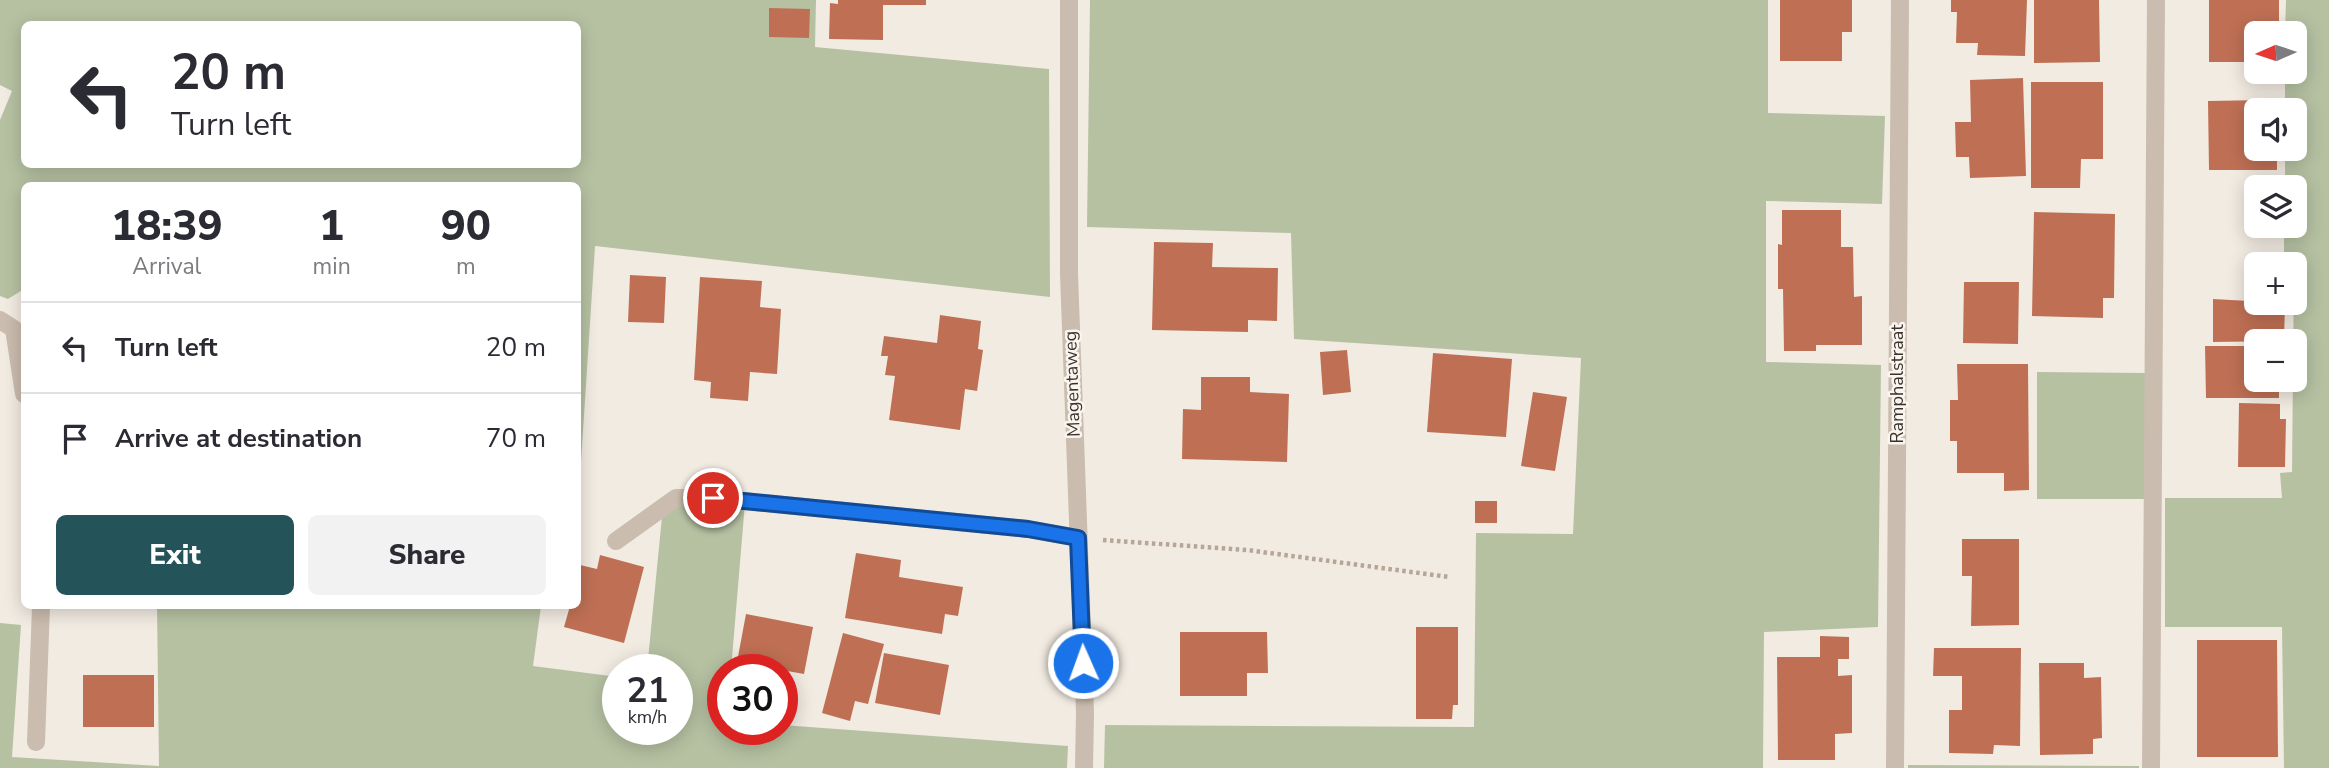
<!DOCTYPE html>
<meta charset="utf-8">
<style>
:root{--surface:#fff;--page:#f2f2f3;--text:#2b2b33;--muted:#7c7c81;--line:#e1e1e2;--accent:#245459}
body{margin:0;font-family:"Nunito Sans",sans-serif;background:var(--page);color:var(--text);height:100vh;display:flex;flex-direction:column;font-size:26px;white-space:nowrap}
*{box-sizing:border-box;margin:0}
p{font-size:23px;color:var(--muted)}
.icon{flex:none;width:38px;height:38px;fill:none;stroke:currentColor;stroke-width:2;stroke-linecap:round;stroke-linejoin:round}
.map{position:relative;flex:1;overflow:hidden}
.drawer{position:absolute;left:21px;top:182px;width:560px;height:427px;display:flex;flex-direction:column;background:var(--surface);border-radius:10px;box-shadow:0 4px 18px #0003}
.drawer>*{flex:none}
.hud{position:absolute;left:21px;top:21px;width:560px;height:147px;border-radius:10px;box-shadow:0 4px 18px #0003;background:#fff;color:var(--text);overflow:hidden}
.needle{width:46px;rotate:267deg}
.tools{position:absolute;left:2244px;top:21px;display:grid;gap:14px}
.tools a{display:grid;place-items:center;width:63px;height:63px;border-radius:10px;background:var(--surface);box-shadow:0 4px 18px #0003;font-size:35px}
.speed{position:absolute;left:602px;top:654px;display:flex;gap:14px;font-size:35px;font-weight:700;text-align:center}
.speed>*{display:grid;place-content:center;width:91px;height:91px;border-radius:50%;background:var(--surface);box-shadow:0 4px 18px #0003;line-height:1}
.speed small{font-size:18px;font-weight:400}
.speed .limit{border:10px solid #d22;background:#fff;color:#111}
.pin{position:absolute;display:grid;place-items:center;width:60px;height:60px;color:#fff;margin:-30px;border:4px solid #fff;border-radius:50%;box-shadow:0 2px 7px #0007}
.me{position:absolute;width:77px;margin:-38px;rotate:358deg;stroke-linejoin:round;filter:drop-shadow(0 0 5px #0008)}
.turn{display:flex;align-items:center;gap:24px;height:147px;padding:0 35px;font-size:32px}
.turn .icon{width:91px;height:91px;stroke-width:2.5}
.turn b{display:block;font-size:49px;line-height:60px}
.eta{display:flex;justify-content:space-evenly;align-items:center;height:119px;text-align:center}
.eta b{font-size:42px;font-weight:800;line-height:49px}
.primary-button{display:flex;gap:14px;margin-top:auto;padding:14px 35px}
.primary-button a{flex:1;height:80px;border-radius:10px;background:var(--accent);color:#fff;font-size:28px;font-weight:800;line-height:80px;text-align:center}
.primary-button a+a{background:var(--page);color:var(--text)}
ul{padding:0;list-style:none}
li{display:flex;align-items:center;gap:21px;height:91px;padding:0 35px;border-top:2px solid var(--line)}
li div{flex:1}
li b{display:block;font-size:26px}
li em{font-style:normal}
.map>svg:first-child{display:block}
.green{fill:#b6c1a2;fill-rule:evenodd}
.building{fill:#bf7054}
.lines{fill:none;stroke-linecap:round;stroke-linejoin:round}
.path{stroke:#b6a698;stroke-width:4.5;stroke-dasharray:3.5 3.5;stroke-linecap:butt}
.service{stroke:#cabcae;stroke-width:18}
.minor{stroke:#cabcae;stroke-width:18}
.route-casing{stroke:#114b97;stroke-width:18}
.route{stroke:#1a73e8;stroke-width:12}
.labels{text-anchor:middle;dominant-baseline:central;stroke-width:5;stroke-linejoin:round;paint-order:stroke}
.street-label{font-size:18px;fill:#3a312c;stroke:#faf5ef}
</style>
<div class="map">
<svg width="2329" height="768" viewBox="0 0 2329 768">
<rect width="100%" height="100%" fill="#f2ebe2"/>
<path class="green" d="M0,0H816L815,47L1049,69L1050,297L595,246L580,477L578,476V186H24V289L8,299L0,296V120L12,91L0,85ZM24,24H578V164H24Z
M1090,0H1768V113L1885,116L1882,204L1766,201V362L1881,365L1878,627L1764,632L1763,768H1104L1105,725L1474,727L1476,533L1573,534L1581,358L1294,339L1291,233L1087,227Z
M2286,0H2329V768H2284L2282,627H2165V498H2282L2280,473L2292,472L2294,264H2284V226H2294V187H2285V149H2294V110H2285V72H2294V33H2285Z
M2037,372L2146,373L2145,499H2037Z
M664,496L745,503L731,670H723V730H782V725L1068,746L1067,768H0V623L21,625L12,757L159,766L157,606H541L533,666L618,677V730H677V670H647Z
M1908,765L2139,766V768H1908Z"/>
<path class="building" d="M838,0H926V5H883V40L829,39L830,3L838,4Z
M1780,0H1852V32H1842V61H1780Z
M1951,0H2027L2025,56L1977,55L1978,43H1956L1957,12H1951Z
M2034,0H2099L2100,62L2034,63Z
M2209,0H2279V33H2256V62H2209Z
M769,8L810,9L809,38L769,37Z
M2023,78L2026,176L1970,178L1969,157H1956L1955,122H1971L1970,80Z
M2031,82H2103V159H2081L2080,188H2031Z
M2265,100L2266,110H2256V149H2277V170H2209L2208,101Z
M1782,210H1841V247H1853L1854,297L1862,296V345H1816V351H1784L1783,289H1778V244L1782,245Z
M2034,212L2115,214L2114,298H2103V318L2032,316Z
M1154,242L1213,243L1212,267L1278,268L1277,321L1248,320V332L1152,330Z
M630,275L666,277L664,323L628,322Z
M700,277L762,281L760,307L781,309L777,374L750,372L748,401L710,398L711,382L694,380Z
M1964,282H2019L2018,344L1963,343Z
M2213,299L2285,303L2284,341L2213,342Z
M940,315L981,321L978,349L983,350L977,391L965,389L960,430L889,420L895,376L885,375L888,356H881L884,336L937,343Z
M2205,346H2256V380H2279V398H2206Z
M1347,350L1351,392L1323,395L1320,352Z
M1433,353L1512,359L1506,437L1427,432Z
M1957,364H2028L2029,490L2004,491V473H1957V441H1950V400H1958Z
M1201,377H1250V392L1289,394L1287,462L1182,459L1183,409L1201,410Z
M1533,392L1567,397L1555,471L1521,466Z
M2239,403L2280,404V419H2286L2285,467H2238Z
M1475,501H1497V523H1475Z
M1962,539H2019V625L1971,626L1972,576H1962Z
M856,553L901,560L899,577L963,587L958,616L945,614L942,634L845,618Z
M600,555L644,567L624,643L564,627L570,606H578V576L580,565L597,569Z
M746,614L813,627L804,674L737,662Z
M1416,627H1458V705H1453L1452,719H1416Z
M1180,632H1267L1268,673H1247V696H1180Z
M843,633L884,644L868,704L855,701L850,721L822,713Z
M1820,636L1849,637V659H1838V676L1852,675V733L1835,734V760H1778L1777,657H1820Z
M2197,640H2277L2278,757H2197Z
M1934,648H2021L2020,746L1994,745L1993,754L1949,753V710H1962V676H1933Z
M884,653L949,665L940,715L875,703Z
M2039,663H2084V678L2101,677L2102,738L2093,739V754L2040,755Z
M83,675H154V727H83Z"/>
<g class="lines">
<path class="path" d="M1103,540L1247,550L1449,577"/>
<path class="service" d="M0,320L14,329L24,394
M616,541L676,498H713L1028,529L1078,538
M36,742L41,606"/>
<path class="minor" d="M1069,0V274L1085,713L1084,768
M1895,768L1900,0
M2151,768L2156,0"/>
</g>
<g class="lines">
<g class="route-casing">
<path id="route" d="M713,498L1028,529L1078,538L1083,663"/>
</g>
<use href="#route" class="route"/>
</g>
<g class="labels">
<g class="street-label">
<text transform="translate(1072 384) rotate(-92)">Magentaweg</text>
<text transform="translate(1897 384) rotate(-90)">Ramphalstraat</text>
</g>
</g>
</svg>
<div class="tools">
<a><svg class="needle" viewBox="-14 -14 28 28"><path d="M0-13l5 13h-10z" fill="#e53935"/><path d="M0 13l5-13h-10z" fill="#7c7c81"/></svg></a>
<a><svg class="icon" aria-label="sound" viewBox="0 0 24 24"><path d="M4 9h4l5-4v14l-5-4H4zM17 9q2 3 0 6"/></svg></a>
<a><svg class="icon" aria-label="layers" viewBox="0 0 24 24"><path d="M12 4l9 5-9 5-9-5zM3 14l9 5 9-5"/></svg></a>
<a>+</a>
<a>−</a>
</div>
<div class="speed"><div>21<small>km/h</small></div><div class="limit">30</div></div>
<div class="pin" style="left:713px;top:498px;background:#d93025"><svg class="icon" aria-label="arrive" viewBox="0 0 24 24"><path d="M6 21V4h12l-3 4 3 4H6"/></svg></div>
<svg class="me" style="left:1083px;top:663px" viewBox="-20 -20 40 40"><circle r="17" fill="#1a73e8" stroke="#fff" stroke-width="3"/><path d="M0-11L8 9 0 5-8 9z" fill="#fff"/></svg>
<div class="hud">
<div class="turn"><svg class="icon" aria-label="left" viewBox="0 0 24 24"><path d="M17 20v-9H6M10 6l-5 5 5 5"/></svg><div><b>20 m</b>Turn left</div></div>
</div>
<section class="drawer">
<div class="eta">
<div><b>18:39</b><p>Arrival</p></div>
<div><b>1</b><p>min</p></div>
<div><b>90</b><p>m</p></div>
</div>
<ul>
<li><svg class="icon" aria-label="left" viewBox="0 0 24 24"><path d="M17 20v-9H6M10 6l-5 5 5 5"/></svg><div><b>Turn left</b></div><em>20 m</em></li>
<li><svg class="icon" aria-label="arrive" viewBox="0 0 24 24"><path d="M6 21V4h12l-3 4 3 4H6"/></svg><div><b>Arrive at destination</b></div><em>70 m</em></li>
</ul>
<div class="primary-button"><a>Exit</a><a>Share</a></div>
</section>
</div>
